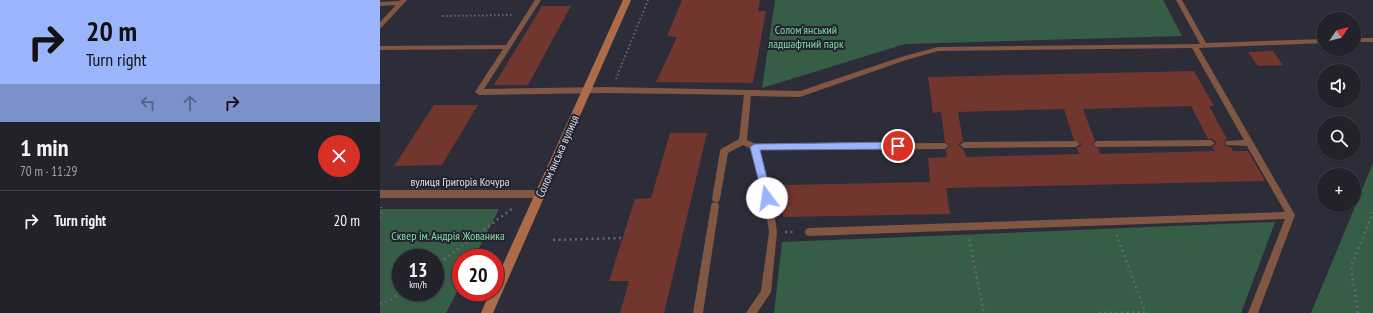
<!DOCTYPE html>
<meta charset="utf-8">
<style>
:root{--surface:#22222b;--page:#2e2f37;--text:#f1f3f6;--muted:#a2a4a9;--line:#3f3f47}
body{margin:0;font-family:"PT Sans Narrow",sans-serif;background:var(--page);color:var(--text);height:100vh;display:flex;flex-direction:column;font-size:15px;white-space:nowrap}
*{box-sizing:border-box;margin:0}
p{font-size:13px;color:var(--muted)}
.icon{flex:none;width:22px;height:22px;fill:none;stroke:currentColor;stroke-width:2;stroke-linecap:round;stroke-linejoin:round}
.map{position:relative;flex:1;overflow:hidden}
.side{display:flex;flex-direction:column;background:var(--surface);width:380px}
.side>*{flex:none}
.banner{background:#9bb5fd;color:#111;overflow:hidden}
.needle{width:26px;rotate:55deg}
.fabs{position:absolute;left:937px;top:12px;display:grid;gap:8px}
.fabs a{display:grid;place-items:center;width:44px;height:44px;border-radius:50%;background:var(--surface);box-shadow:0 1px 3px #0004,0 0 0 1px var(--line);font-size:20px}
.speed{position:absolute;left:12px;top:249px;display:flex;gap:8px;font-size:20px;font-weight:700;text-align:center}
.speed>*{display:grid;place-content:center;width:52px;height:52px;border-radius:50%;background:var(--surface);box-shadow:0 1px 3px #0004,0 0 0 1px var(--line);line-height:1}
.speed small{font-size:10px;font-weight:400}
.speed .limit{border:6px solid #d22;background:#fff;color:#111}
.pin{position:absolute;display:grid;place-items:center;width:34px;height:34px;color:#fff;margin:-17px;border:2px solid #fff;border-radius:50%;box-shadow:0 1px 4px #0007}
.me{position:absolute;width:44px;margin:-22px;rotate:346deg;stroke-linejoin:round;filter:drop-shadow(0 0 3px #0008)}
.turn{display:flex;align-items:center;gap:14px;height:84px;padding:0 20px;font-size:18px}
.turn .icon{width:52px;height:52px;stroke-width:2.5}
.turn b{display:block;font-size:28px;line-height:34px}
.lanes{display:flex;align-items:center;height:38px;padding:0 20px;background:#0003;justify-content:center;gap:20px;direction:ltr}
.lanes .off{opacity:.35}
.round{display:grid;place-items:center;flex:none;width:42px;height:42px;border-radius:21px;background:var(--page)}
.head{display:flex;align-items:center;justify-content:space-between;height:68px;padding:0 20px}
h1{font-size:24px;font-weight:700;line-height:30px}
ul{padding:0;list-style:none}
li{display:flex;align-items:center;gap:12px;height:60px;padding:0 20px;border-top:1px solid var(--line)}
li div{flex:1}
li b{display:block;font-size:15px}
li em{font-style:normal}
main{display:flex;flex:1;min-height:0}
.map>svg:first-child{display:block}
.green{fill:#365e46;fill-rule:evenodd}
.building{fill:#71362e;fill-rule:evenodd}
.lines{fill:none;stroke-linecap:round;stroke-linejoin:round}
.path-far1{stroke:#666671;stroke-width:2;stroke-dasharray:1.5 2.5;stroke-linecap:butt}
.path{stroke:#666671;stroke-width:2.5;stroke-dasharray:2 3.5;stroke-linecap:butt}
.lane{fill:#815642;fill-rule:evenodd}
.street{fill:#815642;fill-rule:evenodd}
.secondary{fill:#ae6b4a;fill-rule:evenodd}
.route{fill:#9bb5fd;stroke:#6576a4}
.labels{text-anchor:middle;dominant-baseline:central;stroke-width:4;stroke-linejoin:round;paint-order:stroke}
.park-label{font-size:12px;fill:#81d9a3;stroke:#23232f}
.street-label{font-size:12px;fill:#dfdfe7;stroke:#23232f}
</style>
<main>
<section class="side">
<div class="banner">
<div class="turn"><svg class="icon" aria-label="right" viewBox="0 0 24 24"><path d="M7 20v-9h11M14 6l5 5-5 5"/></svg><div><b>20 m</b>Turn right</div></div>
<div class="lanes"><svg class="icon off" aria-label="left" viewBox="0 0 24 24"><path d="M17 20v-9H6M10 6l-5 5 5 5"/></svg><svg class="icon off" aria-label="ahead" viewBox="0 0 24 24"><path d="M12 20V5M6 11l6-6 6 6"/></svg><svg class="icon" aria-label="right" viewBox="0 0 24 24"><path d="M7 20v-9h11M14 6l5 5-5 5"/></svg></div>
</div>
<div class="head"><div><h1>1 min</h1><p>70 m · 11:29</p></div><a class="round" style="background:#d93025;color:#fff"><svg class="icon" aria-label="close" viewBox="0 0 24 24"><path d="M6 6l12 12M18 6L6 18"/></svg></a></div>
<ul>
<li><svg class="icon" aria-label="right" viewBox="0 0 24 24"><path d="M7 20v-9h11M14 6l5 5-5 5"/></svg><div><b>Turn right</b></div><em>20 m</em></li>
</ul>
</section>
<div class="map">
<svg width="993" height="313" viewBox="0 0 993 313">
<rect width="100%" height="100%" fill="#2d2d39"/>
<path class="green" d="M395,0H783L802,36L525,44L382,88Z
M993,163V313H931Z
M0,209H119L94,258H81V284L66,313H0ZM21,258H55V292H21Z
M895,222L861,313H394L402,242Z"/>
<path class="building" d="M302,0H380L378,11H386L373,83L276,82L297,37L287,36Z
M162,6H191L148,85H114Z
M893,51L903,65L878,66L868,52Z
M814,71L834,106H829L847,139L844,142L845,146L851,147L853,151H868L885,181L566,188L570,214L403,217L405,185L550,182L548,158L567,157L566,150L570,146L565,142L561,112L553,113L548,77ZM811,106L828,139H832L836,142V144L832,147L835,151L720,154L718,148L712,144L715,141L703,109ZM684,109L694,140L702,144L697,148L699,154L586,157L584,150L578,145L583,141L578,112Z
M54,105H98L62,165L14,166Z
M290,133H327L284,313H240L249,281H229L255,199L271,198Z"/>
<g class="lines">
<path class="path-far1" d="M62,16L134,15
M236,79L268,0"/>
<path class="path" d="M0,219L1,207
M405,232H416
M589,239L604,313
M173,240L243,238
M55,266L133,208
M0,304L12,299L21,292
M719,313L765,312L736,233
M978,313L971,267L993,212"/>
<path class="lane" d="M21,0H27L2,27L0,28V22L16,5L0,6V2L19,1Z
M155,0H161L104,89L225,87L420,91L521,57L558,47L820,44L796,0H802L826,43L944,39V43L819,48L915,215L878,313H868L905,219L429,236L426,235L425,232L426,229L429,228L905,212L867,146L846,145L845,143L846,141L864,140L812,48L558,51L526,60L420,97L371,96L367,140L376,144L565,143L569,146L565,149L380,150L391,198L390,200L387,201L384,200L383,198L371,149L363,145L348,153L340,199L339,201L336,203L333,201L332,199L340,151L341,149L359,139L364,95L225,93L99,95L95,92L123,49L0,50V46L126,45Z
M974,38H993V42H974Z
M831,140L835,143L831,146L717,147L713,144L717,141Z
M696,141L700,144L696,147L584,148L580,145L584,142Z
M335,202L338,203L339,206L323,313H313L331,206L332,203Z
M389,202L392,203L393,206L397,232L391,292L377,313H366L381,291L389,232L385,206L386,203Z"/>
<path class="street" d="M0,190H159L163,191L164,194L163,197L159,198H0Z"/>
<path class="secondary" d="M243,0H251L113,313H101L110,292H115V282Z"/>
</g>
<path class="route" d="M518,142L522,146L518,149L380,150L392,198L391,201H384L383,198L370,147L375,144Z"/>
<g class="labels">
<g class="park-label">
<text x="426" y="29">Солом'янський<tspan x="426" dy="14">ладшафтний парк</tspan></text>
<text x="68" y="235">Сквер ім. Андрія Жованика</text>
</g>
<g class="street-label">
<text transform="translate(177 156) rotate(-66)">Соломʼянська вулиця</text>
<text x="80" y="181">вулиця Григорія Кочура</text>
</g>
</g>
</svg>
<div class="fabs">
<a><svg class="needle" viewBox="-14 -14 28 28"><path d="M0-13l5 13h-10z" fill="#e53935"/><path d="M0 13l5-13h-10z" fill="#a2a4a9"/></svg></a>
<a><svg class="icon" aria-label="sound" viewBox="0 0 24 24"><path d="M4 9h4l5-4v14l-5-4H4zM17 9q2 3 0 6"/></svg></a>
<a><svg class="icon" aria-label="search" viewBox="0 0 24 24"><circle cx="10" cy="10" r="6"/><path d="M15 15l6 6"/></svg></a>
<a>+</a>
</div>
<div class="speed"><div>13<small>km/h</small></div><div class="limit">20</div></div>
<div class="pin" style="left:518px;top:146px;background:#d93025"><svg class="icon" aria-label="arrive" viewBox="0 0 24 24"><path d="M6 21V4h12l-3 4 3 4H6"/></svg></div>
<svg class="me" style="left:387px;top:198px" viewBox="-20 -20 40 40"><circle r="19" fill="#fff"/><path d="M0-13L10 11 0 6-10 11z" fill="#9bb5fd"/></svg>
</div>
</main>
